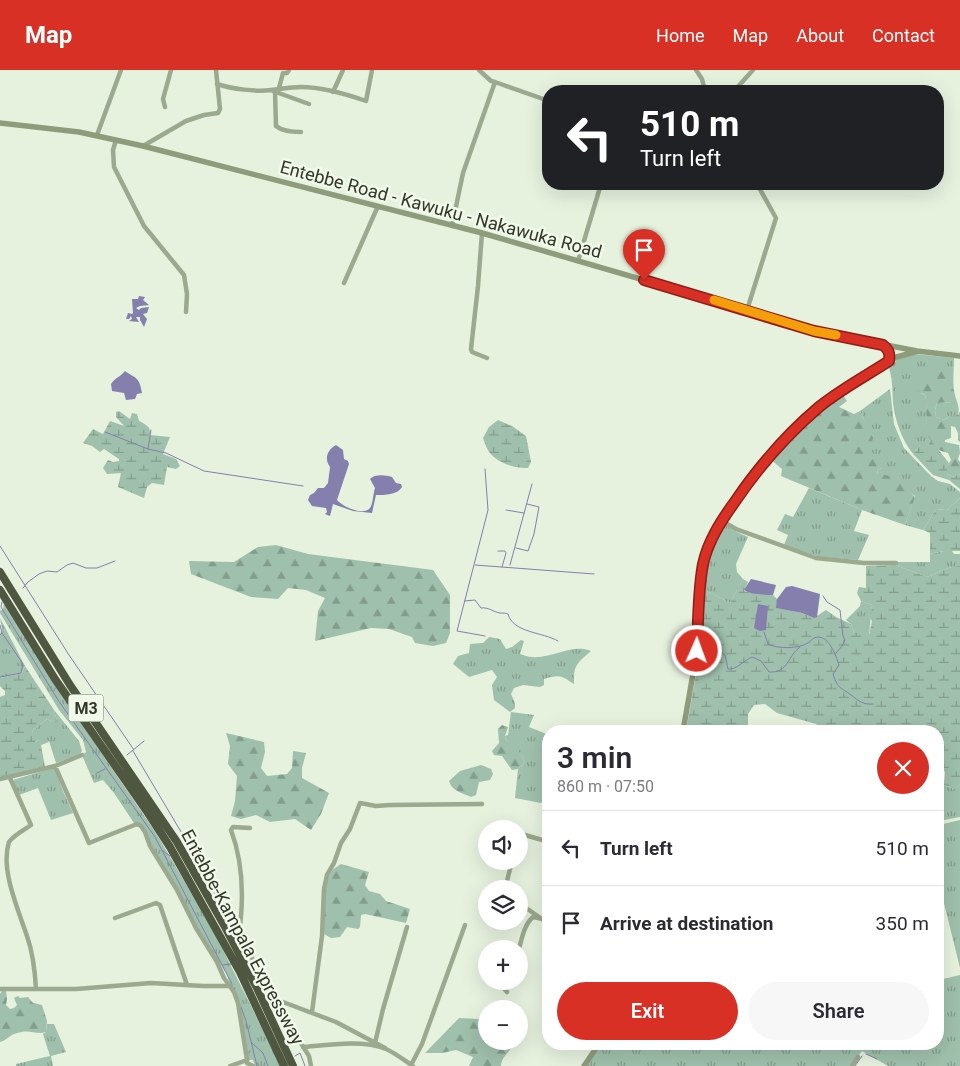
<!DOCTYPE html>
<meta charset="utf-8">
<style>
:root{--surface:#fff;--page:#f7f7f7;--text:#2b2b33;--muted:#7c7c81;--line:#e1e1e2;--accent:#d93025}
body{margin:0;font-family:Roboto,sans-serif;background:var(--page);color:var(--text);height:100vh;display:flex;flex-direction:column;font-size:19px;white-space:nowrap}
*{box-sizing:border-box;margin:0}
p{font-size:16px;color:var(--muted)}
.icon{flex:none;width:28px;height:28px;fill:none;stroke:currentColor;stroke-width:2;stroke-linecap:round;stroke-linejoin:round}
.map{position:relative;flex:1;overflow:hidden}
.sheet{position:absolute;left:542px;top:655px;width:402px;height:325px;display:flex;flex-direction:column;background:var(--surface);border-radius:20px;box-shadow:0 5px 20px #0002}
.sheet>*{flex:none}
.guide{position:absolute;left:542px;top:15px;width:402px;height:105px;border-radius:20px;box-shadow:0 5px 20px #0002;background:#202124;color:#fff;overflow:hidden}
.tools{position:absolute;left:478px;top:750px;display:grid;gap:10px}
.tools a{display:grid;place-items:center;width:50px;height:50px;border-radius:50%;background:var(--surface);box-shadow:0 5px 20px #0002;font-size:25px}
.pin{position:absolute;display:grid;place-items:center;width:42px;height:42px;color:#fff;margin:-51px -21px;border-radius:50% 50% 50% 0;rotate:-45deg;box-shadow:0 0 5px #0007}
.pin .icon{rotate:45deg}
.me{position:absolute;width:55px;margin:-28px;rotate:2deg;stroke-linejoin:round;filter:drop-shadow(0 0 4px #0008)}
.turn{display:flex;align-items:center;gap:18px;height:105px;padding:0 15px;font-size:22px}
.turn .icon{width:65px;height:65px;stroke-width:2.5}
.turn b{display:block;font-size:35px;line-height:42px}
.round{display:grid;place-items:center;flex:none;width:52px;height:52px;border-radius:26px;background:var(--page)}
.headline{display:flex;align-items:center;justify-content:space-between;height:85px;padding:0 15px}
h1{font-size:30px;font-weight:600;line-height:38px}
.action{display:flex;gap:10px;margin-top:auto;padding:10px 15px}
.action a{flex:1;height:58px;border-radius:30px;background:var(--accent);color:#fff;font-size:20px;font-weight:600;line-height:58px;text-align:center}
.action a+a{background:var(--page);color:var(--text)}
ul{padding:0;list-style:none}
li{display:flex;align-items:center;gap:15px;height:75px;padding:0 15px;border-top:1px solid var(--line)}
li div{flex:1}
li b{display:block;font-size:19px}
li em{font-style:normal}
header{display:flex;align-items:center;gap:30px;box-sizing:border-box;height:70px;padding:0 25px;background:var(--accent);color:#fff}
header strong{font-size:24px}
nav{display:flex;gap:28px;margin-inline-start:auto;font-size:18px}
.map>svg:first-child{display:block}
.grass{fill:url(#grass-tufts)}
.forest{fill:url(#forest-firs)}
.wetland{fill:url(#wetland-marsh)}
.water{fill:#847fad}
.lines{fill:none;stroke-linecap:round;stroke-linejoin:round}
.stream{stroke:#847fad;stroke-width:1}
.minor{stroke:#9ba98f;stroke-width:4.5}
.secondary{stroke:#8e9c7c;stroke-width:5.5}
.motorway{stroke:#4f5741;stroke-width:8}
.route-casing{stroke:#8d1f18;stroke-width:12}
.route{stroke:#d93025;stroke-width:9}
.slow{stroke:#f59e0b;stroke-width:9}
.labels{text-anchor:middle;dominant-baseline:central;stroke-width:5;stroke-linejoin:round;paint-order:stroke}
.shield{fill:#f0f9ea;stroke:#6b7164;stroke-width:1}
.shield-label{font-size:16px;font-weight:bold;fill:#32372a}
.street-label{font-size:18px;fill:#32372a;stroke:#f0f9ea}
</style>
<header>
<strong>Map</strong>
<nav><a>Home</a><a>Map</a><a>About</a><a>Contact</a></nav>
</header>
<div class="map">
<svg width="960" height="996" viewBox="0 0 960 996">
<defs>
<pattern id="grass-tufts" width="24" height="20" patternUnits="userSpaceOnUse" patternTransform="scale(1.25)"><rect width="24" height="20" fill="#9fc0ac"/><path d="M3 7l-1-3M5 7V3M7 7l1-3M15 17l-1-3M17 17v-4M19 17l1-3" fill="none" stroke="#829d8c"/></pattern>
<pattern id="forest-firs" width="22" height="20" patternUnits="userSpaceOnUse" patternTransform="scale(1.25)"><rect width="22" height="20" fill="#9fc0ac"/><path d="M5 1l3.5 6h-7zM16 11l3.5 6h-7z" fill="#829d8c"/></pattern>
<pattern id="wetland-marsh" width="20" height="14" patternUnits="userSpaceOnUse" patternTransform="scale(1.25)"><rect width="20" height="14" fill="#9fc0ac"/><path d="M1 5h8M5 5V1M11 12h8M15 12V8" fill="none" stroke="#829d8c"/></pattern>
</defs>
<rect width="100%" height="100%" fill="#e6f1de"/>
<path class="grass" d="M916,284L954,288C954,300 952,314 955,325C957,333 960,337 958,345L950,346L944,350L936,347L935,340L937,333L952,332L930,313L921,323L925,325C929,341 924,353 930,369L928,375H920L913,384C902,370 895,351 893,333C892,320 893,308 888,295L894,290Z
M890,319L894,354L904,378L932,407L938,411L950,414L960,422V428L947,440L936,439L923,460L905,455L915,426L878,404L877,400L882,398L864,384V349L860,341Z
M809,418L862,440L854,461L869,465L858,490L820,487L784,475L788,465L777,460L785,444L793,447Z
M722,453L733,460L748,467L736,494L737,502L743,509L730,533L703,519C705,494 711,475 722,453Z
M944,481H952L954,484H960V496C948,496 939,502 928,507L895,495L898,492H930V484Z
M861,531L872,535L869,565L854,563L851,554L846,550L860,536Z
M4,533L49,606L156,763L213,860L281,996H255L253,990H246L238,938L227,905L192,849L151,775L146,760L134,753L114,723L103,710L94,713L82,685L86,682L83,670L59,640L0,543V539L1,541L3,539Z
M0,548L25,596L22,603L0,608V564L2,559Z
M489,567L500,569L506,579L512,577L521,570L524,571L520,584C524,585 528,587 532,587C552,589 572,573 591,581C577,593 573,596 574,614C562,606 559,604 544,609V615L540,617L523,615L514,618L511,624L515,633V638L510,642L494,630L492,615L497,607L492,600L469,607L453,594L458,586L469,583L470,574L483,573Z
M54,640L79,671L82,681L80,684L56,693L49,671L39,670L34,672L32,661L47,649L53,652L57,651Z
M511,642L534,645L529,657L549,665V723L541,733L515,728L518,699L525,692L514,674L506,670L505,666L508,665Z
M53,698L55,699L63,721L73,743L51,750L38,718L19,725L13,710Z
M939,715H944L954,719L960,715V747L939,751Z
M960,750V898L939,813V755Z
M960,905V996H888L862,981L851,996H587L602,974H939V910Z
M47,954H54L66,982L51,986L53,996H16V994L50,986L43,964L46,962Z"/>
<path class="forest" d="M941,299L950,303L953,312L952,314L954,329L953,332L937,333L935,340L936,347L944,350L950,346L958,345L960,341V372L958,370V363L955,357L951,356V368L945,370V372L959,375L960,383L958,389L960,392V404L952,407L947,404V396L951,390L948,383C945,382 940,381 937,379C921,365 929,343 925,325L915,319L916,313L925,310L930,313L932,304Z
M842,324L847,331L839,337L854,344L860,341L873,368L871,375L865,379L864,384H875L878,387L875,392L881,395L882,398L877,400L878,404C894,404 904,416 915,427L905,455L862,440L781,406L782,399L769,388L823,336Z
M276,475L308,484L433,500L450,525V563L446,573L433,576L415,573L412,567L389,559L371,558L315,571L318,541L325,528L306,520L288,518L278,529L251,527L191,504L189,491L234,492L258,477Z
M502,655L508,657L505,666L506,670L514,673L525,692L518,699L512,700L502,686L494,685L492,681L499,673L498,659Z
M226,663L264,672L265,682L261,698L267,706L287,704L292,698L293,681L306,683L302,698V708L329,723L321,744L311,760L295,749L270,752L256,745L241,749L231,746L235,731L237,706L228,694L230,676Z
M481,695L491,699L493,704L490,710L479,712L476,725L471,727C462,723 452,721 449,711L460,701Z
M341,794L369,802L365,815L369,821L380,824L386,831L410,839L406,853L365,844L361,845L360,857L358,859L347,857L340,867L331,868L324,864C325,848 322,814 332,801C334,798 338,796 341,794Z
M2,921H6L7,929L6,935L10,939L14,938L17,935L14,928L18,926L20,928L28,927L33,933L42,935L47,951L46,962C38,965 30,960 22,962C10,963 8,970 0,972V924Z
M486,943V971H515C512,981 501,986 501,996H469L473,987L456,980L442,983H425L459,948L478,949Z"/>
<path class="wetland" d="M119,341L130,349L132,343L137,344L139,351C147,355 151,357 150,365L170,367L163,384L176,389L180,396L176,399L167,397L164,415L152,413L147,417L144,428L118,417L121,403L107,404L103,398L108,390L113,392L119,391V389L104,379L100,382L92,376L83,373L93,359L103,364L110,351L124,356L116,347V342Z
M498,350L512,356L526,366L531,392L528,398C516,399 498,393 490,383C487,380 485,373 483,368L489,357Z
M930,369L949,393L947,396V404L952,407L960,404V419L949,410L933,405L913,384L920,375H928Z
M960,428V481H944L930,484V463L923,460L936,439L947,440Z
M895,495L928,507C939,502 948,496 960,496V715L954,719L944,715L945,702L942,697L939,695V661H820V658L816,654L777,643L765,634L754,635L748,644V661H686L699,587L703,519L730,533L743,509L748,512L744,521L760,525H773L777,529V538L802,543L814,548L826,540L836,547L851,554L854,563L863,562L869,565L872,551L870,548L872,535L861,531L857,523L859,517L866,518V496Z
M25,596L54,640L57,651L55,653L47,649L32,661L36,665L35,672L39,670L40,665H42L49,672L41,675L45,697L0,708V627L5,625V621L0,616V608L22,603Z"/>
<path class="water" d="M139,226L145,227L143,230L149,235L140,236L136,238L139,240L141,238L149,237L147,243L143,244L147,249L144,257L140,250V247H136L139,252L129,251L132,249L131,246L129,249H126L128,243L132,244L133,243L132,229H138Z
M125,301C136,309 139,306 142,323L137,324L135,329L126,330L124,323L112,321L111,314C115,308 120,307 125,301Z
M336,375L343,380L344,389L348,391L349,394L337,430C343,437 363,446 370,438C373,434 373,424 375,418L370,409C375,404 385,405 392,407L396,413L401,414L402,417C397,425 385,425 376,425L372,443L353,441L333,434L330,446L325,444L327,442L326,438L312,436L308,430L310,425L314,423L318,418H324L328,413L330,397C324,389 327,380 336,375Z
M751,509L776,515L773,525C763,525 752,525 744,520Z
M792,516L820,524L817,547L814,548L802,543L776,538L777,529L786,517Z
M758,534L768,536L766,560L760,561L754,558Z"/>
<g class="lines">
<path class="stream" d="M105,362L148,379L166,383L204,401L303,416
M148,379L151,360
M506,440L524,443
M0,476L69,585L134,680
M516,478L528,481L534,464L539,437L527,434
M713,480L721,457
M498,481H505L506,483L502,497
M475,495L594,504
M510,495L532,414
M23,518L28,512L39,504L47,501L57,502L67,495L73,493L86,498H97L115,491
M823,526L827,532L840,540L843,566L845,570L842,576L836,583
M465,531L475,530L481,538C489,537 493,542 500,543C503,543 506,543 508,544C513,563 543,562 558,571
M2,532L1,537L58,630L155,767L232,914
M0,555L2,563L0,565
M764,562L768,574C778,579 798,579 808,573C810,572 812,569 814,568C828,562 836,586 839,595L833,604C838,620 841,617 851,625C859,631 863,635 873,634
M485,566L457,561L488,440L485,399
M700,581L707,583L720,581L725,585L728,599C737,600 744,590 752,587L761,591L769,602C789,603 787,586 800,577
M0,607L21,603L23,594L2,563
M133,681L193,782L200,794L199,799
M127,685L144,671
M97,703L105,699
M163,781L170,786
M223,895L231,894
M241,937L246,951L257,996
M252,973L263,983L268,996
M863,979L867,974
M866,984L877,989
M295,986L300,983L305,996
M855,996L862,986"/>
<path class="minor" d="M696,0L702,9L705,21
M495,12L549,31
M217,14C232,19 256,22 271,20C281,19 291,17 301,17C323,17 346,24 366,31L372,0
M279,18L283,3H287L289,0
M273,21L309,34
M734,21L753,0
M275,22L276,56C282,61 293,62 301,62
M333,22L343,0
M165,37L163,29L171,0
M97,65L121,0
M116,70L113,80L114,97L144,156L184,205L187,224L186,242
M143,76L186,51L204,45L218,43L220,39L216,0
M452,156L463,103L495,12L491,11L479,0
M482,163L478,216L471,279L472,282L487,288
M578,191L601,114
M344,213L378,136
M747,240L776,148L757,114
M722,451L736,459L816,488L864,493H896
M55,696L89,773L137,754L141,756L145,762L150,776L177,820L196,858L217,892L224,908L234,922L238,933L247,990L230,996
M10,708L31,755C24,760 14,765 9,772C0,799 18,839 27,866C33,883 35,901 36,919
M0,709L55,696L82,685
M519,771L525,765L549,772
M195,802L208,810L216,822L282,943L309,986L311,996
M505,819L512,791
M519,833L549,854
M115,848L156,833L160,835L187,915
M239,864C244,829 243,792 231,760L233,757L250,758
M519,879C522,868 524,855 533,847L543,849
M505,911L503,917L507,922
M0,919H76L151,913L203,916H231
M275,929L336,952L385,978
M312,942L322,866L324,819L327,805L334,793L341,773L350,759L360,733L376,736L390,735L482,734
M375,973L383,939L407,857
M303,977C326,975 363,969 386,979C395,983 404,990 413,996
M247,990V993L253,996
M411,995L422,974L465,855
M852,996L858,987"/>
<path class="secondary" d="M0,53L79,62L143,76L482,163L747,240L814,261L917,281L960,286
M683,661L697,581L703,493L715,462L749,411L767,387L821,336L865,305L893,288L915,282
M584,996L599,974"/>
<path class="motorway" d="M0,502L70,615L177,772L224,855L257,918L293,996
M0,520L55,609L148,743L170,777L240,902L284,996"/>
</g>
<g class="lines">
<g class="route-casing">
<path id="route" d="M644,210L814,261L883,275C889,280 890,283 889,291C866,306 841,319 819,337C786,365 759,396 734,433C721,451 708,471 703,494C698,520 698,554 697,581"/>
</g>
<use href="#route" class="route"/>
<path class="slow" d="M714,230L814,261L836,265"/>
</g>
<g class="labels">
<rect class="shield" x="68.5" y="624.5" width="35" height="27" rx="4"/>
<g class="shield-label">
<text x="86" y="638">M3</text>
</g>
<g class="street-label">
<text transform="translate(441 139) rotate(15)">Entebbe Road - Kawuku - Nakawuka Road</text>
<text transform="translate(243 867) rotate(62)">Entebbe-Kampala Expressway</text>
</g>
</g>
</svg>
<div class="tools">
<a><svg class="icon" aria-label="sound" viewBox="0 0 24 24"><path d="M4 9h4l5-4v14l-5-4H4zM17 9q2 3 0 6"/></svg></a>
<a><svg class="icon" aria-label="layers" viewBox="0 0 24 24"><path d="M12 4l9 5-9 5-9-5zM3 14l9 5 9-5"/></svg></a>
<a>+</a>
<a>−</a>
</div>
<div class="pin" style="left:644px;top:210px;background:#d93025"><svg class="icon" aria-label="arrive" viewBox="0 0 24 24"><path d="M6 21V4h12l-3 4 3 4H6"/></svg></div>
<svg class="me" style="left:697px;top:581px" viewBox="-20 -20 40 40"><circle r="17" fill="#d93025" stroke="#fff" stroke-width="3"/><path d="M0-11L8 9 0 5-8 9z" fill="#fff"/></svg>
<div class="guide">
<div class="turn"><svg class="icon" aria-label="left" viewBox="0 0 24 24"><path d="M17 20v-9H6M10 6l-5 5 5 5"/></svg><div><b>510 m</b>Turn left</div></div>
</div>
<section class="sheet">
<div class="headline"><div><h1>3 min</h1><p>860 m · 07:50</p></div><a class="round" style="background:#d93025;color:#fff"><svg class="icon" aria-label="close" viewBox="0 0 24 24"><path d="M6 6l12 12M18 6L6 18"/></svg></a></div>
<ul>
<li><svg class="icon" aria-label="left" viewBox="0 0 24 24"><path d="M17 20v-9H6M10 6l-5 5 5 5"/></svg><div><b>Turn left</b></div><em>510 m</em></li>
<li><svg class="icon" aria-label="arrive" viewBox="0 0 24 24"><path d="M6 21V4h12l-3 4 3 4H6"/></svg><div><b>Arrive at destination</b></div><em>350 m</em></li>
</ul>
<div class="action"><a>Exit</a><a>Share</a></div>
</section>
</div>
